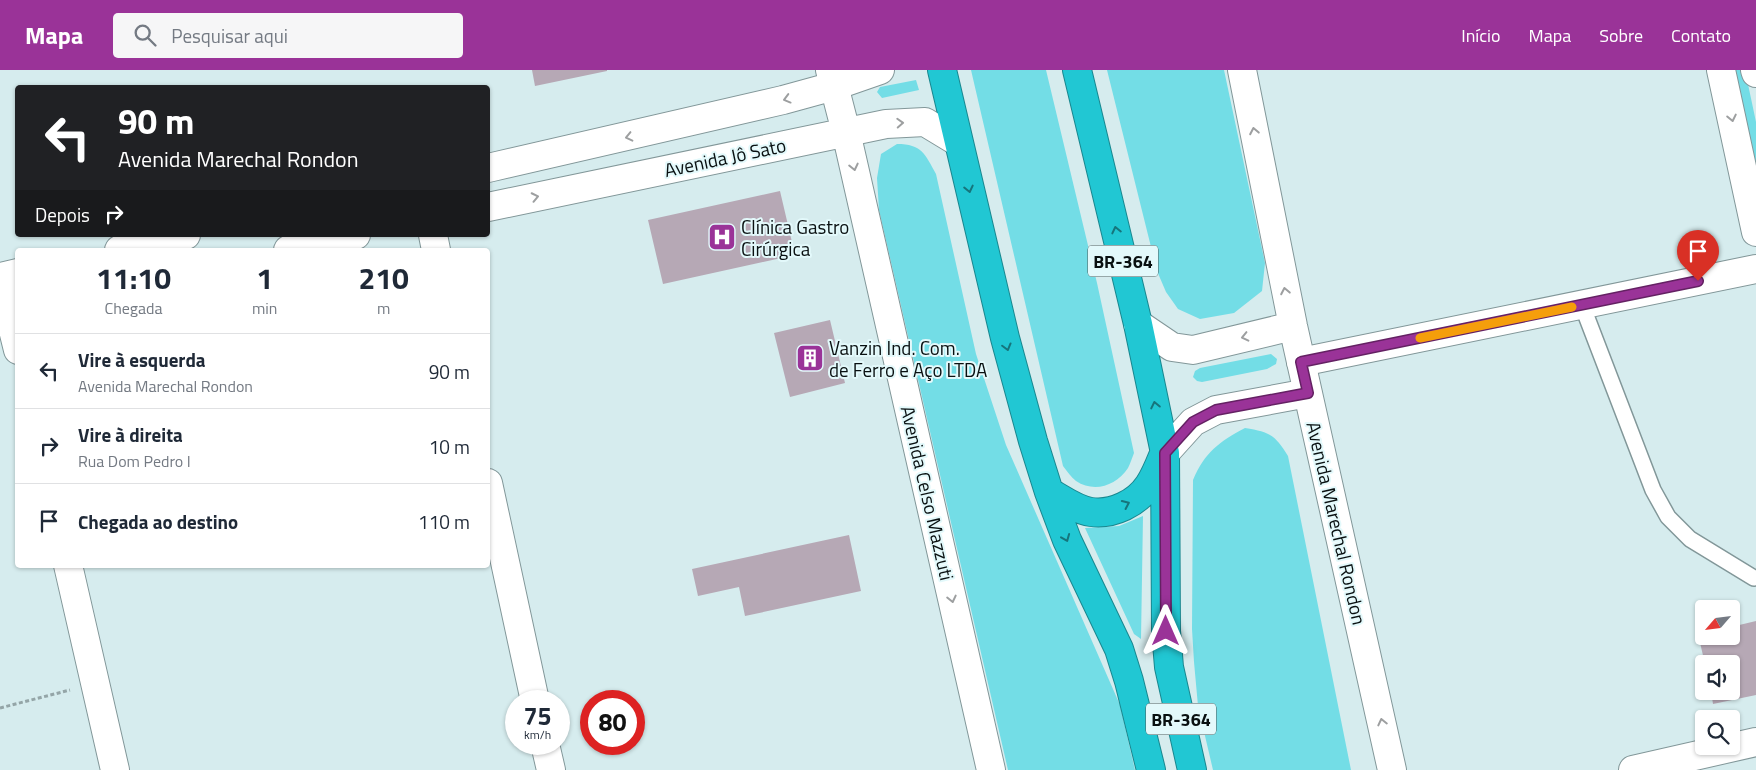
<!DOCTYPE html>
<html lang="pt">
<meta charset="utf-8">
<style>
:root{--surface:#fff;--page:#f6f6f7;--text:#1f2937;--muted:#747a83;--line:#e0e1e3;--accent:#9a3398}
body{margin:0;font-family:"Titillium Web",sans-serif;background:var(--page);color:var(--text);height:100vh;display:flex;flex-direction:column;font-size:19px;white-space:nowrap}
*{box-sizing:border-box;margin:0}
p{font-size:16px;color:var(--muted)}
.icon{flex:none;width:28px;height:28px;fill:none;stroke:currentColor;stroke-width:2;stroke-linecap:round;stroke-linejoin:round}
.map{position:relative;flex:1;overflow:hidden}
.details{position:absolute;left:15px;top:178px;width:475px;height:320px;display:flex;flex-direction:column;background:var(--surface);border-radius:5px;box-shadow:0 1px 4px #0004}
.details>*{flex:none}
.top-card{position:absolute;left:15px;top:15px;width:475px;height:152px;border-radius:5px;box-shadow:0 1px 4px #0004;background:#202124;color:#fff;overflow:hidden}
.needle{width:32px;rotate:242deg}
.tools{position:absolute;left:1695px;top:530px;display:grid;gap:10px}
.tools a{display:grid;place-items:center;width:45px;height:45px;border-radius:5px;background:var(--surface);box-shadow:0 1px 4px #0004;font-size:25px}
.speed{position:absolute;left:505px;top:620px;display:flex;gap:10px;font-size:25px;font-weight:700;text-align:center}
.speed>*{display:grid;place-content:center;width:65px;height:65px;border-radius:50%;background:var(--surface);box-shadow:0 1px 4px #0004;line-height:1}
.speed small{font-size:12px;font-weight:400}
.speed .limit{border:8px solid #d22;background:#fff;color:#111}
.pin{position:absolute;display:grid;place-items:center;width:42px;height:42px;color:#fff;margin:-51px -21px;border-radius:50% 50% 50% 0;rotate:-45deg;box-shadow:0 0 5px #0007}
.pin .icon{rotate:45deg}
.me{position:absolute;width:55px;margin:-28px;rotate:0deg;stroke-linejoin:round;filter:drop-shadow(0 0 4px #0008)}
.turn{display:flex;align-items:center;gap:18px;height:105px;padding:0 20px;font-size:22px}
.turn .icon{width:65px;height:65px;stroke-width:2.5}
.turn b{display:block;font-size:35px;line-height:42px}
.then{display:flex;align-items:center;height:48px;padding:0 20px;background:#0003;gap:10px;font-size:19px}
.eta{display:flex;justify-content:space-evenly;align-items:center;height:85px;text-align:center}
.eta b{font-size:30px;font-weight:700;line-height:35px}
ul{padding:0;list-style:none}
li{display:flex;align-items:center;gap:15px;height:75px;padding:0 20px;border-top:1px solid var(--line)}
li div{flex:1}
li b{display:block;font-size:19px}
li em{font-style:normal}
header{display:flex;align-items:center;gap:30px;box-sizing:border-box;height:70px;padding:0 25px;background:var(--accent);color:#fff}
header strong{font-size:24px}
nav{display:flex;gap:28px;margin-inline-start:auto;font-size:18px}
.search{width:350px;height:45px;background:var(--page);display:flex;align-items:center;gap:12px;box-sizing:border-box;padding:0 18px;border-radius:5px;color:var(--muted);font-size:19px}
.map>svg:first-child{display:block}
.green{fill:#73dde6}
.building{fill:#b6a8b5}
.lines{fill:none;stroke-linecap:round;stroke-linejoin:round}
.lane-casing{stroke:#829799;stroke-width:18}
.street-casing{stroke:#829799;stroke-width:30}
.secondary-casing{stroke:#829799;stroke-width:30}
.highway-casing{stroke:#19878f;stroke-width:30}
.path{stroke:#94a5a7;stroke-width:3;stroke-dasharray:4 2.5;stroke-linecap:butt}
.lane{stroke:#fff;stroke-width:15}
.street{stroke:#fff;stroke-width:28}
.secondary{stroke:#fff;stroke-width:28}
.highway{stroke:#21c7d3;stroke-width:28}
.oneway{stroke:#9d9fa0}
.oneway2{stroke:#16757c}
.route-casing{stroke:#642163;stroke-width:12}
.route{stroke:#9a3398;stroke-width:9}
.slow{stroke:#f59e0b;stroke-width:9}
.labels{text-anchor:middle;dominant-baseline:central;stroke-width:4;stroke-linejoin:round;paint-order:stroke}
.shield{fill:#e3f9fb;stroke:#4a5657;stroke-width:1}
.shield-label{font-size:18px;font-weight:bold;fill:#091011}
.street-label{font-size:19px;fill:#091011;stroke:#e3f9fb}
.poi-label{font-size:19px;fill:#091011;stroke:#e3f9fb;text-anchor:start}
</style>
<header>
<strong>Mapa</strong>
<div class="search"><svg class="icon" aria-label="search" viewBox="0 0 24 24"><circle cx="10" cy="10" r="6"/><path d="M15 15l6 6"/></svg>Pesquisar aqui</div>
<nav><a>Início</a><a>Mapa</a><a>Sobre</a><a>Contato</a></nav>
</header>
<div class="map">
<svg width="1756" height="700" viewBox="0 0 1756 700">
<rect width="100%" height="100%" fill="#d6ecee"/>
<path class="green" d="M971,0H1046L1097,213L1134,383C1132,388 1130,394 1128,398C1116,416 1094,423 1076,411C1071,407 1067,401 1063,396Z
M1107,0H1224L1265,193L1262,221L1234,243L1200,249L1178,239L1166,222L1157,201Z
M1733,0H1745L1756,52V110Z
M916,10L919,20L882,28L877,22L880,17Z
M897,74C922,74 925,84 936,104L976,284L1006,375L1120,635L1135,700H1008L879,140L877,108L881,84Z
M1271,284L1277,289L1276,294L1267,299L1202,312L1197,311L1193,307L1195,301L1200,298Z
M1245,358C1270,362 1275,365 1288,386L1351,700H1213L1198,636L1194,592L1192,559L1193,410C1205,382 1219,372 1245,358Z
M1143,446L1141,569L1134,564L1085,458L1119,456Z"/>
<path class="building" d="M532,0H607V1L535,16Z
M780,121L795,185L663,214L648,150Z
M830,250L845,313L790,327L774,263Z
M849,465L861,521L745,546L739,517L698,526L692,499Z
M1756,551V625L1713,634L1711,621H1731V594H1705L1698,564L1704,562V566H1731V557Z"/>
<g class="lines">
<g class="lane-casing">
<path id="lane" d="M1582,235L1653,420L1668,447L1690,469L1754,508"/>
</g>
<g class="street-casing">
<path id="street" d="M433,165L436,180
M1301,292L1756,199
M488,413L535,631
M545,674L551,700
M1633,700L1756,672"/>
</g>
<g class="secondary-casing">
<path id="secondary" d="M830,0L846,62L991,700
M1242,0L1293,256L1392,700
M1721,0L1756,162
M1755,0L1756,3
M488,98L783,30L834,16L880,0
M488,137L886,54L925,52L958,72
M119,180L186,165
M288,180L356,165
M18,203L0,207L18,280
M1138,254L1172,277L1193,280L1293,256
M1165,383L1193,352L1216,340L1308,323
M68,495L115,700"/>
</g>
<g class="highway-casing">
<path id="highway" d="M942,0L1005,268L1033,371L1049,422L1067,470L1119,579L1129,611L1151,700
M1077,0L1138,254L1165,383L1166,561L1169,597L1192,700
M1049,422C1062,429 1076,440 1091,442C1113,445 1137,433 1149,415C1155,406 1159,396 1163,386"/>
</g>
<path class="path" d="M0,638L70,620"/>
<use href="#lane" class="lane"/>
<use href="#street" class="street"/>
<use href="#secondary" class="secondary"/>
<use href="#highway" class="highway"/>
</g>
<defs><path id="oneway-chevron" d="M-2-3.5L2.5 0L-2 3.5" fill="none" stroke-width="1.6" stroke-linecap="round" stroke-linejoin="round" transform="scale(1.25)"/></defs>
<g class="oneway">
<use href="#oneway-chevron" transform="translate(787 29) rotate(165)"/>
<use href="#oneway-chevron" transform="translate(1732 48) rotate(78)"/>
<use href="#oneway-chevron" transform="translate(900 53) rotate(-3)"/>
<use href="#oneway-chevron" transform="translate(1254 61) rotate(-101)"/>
<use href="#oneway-chevron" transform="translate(629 67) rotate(167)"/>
<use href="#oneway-chevron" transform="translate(854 97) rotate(77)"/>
<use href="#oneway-chevron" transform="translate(535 127) rotate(-12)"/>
<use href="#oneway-chevron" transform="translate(1285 221) rotate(-101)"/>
<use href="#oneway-chevron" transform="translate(1245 267) rotate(167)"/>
<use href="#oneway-chevron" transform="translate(952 529) rotate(77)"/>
<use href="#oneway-chevron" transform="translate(1382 652) rotate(-103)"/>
</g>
<g class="oneway2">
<use href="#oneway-chevron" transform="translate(969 119) rotate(77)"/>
<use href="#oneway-chevron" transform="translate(1116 160) rotate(-103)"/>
<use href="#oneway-chevron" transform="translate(1007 277) rotate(75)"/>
<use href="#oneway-chevron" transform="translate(1155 335) rotate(-102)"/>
<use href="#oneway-chevron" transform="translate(1126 434) rotate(-25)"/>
<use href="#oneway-chevron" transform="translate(1066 468) rotate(68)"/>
</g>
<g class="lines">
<g class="route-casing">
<path id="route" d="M1166,561L1165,383L1193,352L1216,340L1308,323L1301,292L1698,211"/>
</g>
<use href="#route" class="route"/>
<path class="slow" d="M1420,268L1572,237"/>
</g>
<defs>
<g id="hospital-square" transform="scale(1.4375)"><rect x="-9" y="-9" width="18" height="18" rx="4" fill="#9a3398" stroke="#e3f9fb"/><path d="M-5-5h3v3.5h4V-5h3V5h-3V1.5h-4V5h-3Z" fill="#fff"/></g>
<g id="building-square" transform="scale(1.4375)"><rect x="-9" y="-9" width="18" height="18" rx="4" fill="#9a3398" stroke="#e3f9fb"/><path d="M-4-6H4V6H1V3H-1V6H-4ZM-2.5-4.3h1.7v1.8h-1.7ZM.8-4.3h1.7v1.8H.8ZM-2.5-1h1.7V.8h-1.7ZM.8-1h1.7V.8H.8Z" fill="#fff"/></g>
</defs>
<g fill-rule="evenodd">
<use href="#hospital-square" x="722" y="167"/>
<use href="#building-square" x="810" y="288"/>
</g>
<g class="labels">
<g class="shield">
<rect x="1088" y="175.5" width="70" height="31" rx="4"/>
<rect x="1146" y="633.5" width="70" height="31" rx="4"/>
</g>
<g class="shield-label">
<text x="1123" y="191">BR-364</text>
<text x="1181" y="649">BR-364</text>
</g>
<g class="street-label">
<text transform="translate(725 87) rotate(-12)">Avenida Jô Sato</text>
<text transform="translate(928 423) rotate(77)">Avenida Celso Mazzuti</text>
<text transform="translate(1337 453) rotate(77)">Avenida Marechal Rondon</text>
</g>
<g class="poi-label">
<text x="741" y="156">Clínica Gastro<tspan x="741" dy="22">Cirúrgica</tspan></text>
<text x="829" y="277">Vanzin Ind. Com.<tspan x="829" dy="22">de Ferro e Aço LTDA</tspan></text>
</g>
</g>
</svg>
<div class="tools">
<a><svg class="needle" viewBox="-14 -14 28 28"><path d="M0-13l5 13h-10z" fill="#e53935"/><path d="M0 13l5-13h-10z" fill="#747a83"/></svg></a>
<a><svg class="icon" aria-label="sound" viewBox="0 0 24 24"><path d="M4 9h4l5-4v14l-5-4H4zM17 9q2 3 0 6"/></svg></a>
<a><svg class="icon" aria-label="search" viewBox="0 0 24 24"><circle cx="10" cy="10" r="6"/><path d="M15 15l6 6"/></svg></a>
</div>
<div class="speed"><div>75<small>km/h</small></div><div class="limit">80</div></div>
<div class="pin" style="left:1698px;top:211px;background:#d93025"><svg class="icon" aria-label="arrive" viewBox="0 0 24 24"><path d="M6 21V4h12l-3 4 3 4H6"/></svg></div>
<svg class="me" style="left:1166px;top:561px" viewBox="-20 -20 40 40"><path d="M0-17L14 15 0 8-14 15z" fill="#9a3398" stroke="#fff" stroke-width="4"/></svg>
<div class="top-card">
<div class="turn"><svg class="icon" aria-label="left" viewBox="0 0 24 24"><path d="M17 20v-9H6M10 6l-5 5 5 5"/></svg><div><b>90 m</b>Avenida Marechal Rondon</div></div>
<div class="then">Depois<svg class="icon" aria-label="right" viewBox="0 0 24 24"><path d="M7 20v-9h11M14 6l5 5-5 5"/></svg></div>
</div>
<section class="details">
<div class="eta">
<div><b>11:10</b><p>Chegada</p></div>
<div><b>1</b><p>min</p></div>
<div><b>210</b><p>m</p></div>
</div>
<ul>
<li><svg class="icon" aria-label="left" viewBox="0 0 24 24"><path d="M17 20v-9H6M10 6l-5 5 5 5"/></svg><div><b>Vire à esquerda</b><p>Avenida Marechal Rondon</p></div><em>90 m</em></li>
<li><svg class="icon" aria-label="right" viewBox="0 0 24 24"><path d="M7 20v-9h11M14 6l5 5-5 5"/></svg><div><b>Vire à direita</b><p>Rua Dom Pedro I</p></div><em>10 m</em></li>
<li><svg class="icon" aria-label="arrive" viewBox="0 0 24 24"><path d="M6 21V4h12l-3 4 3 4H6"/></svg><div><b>Chegada ao destino</b></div><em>110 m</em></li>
</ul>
</section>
</div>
